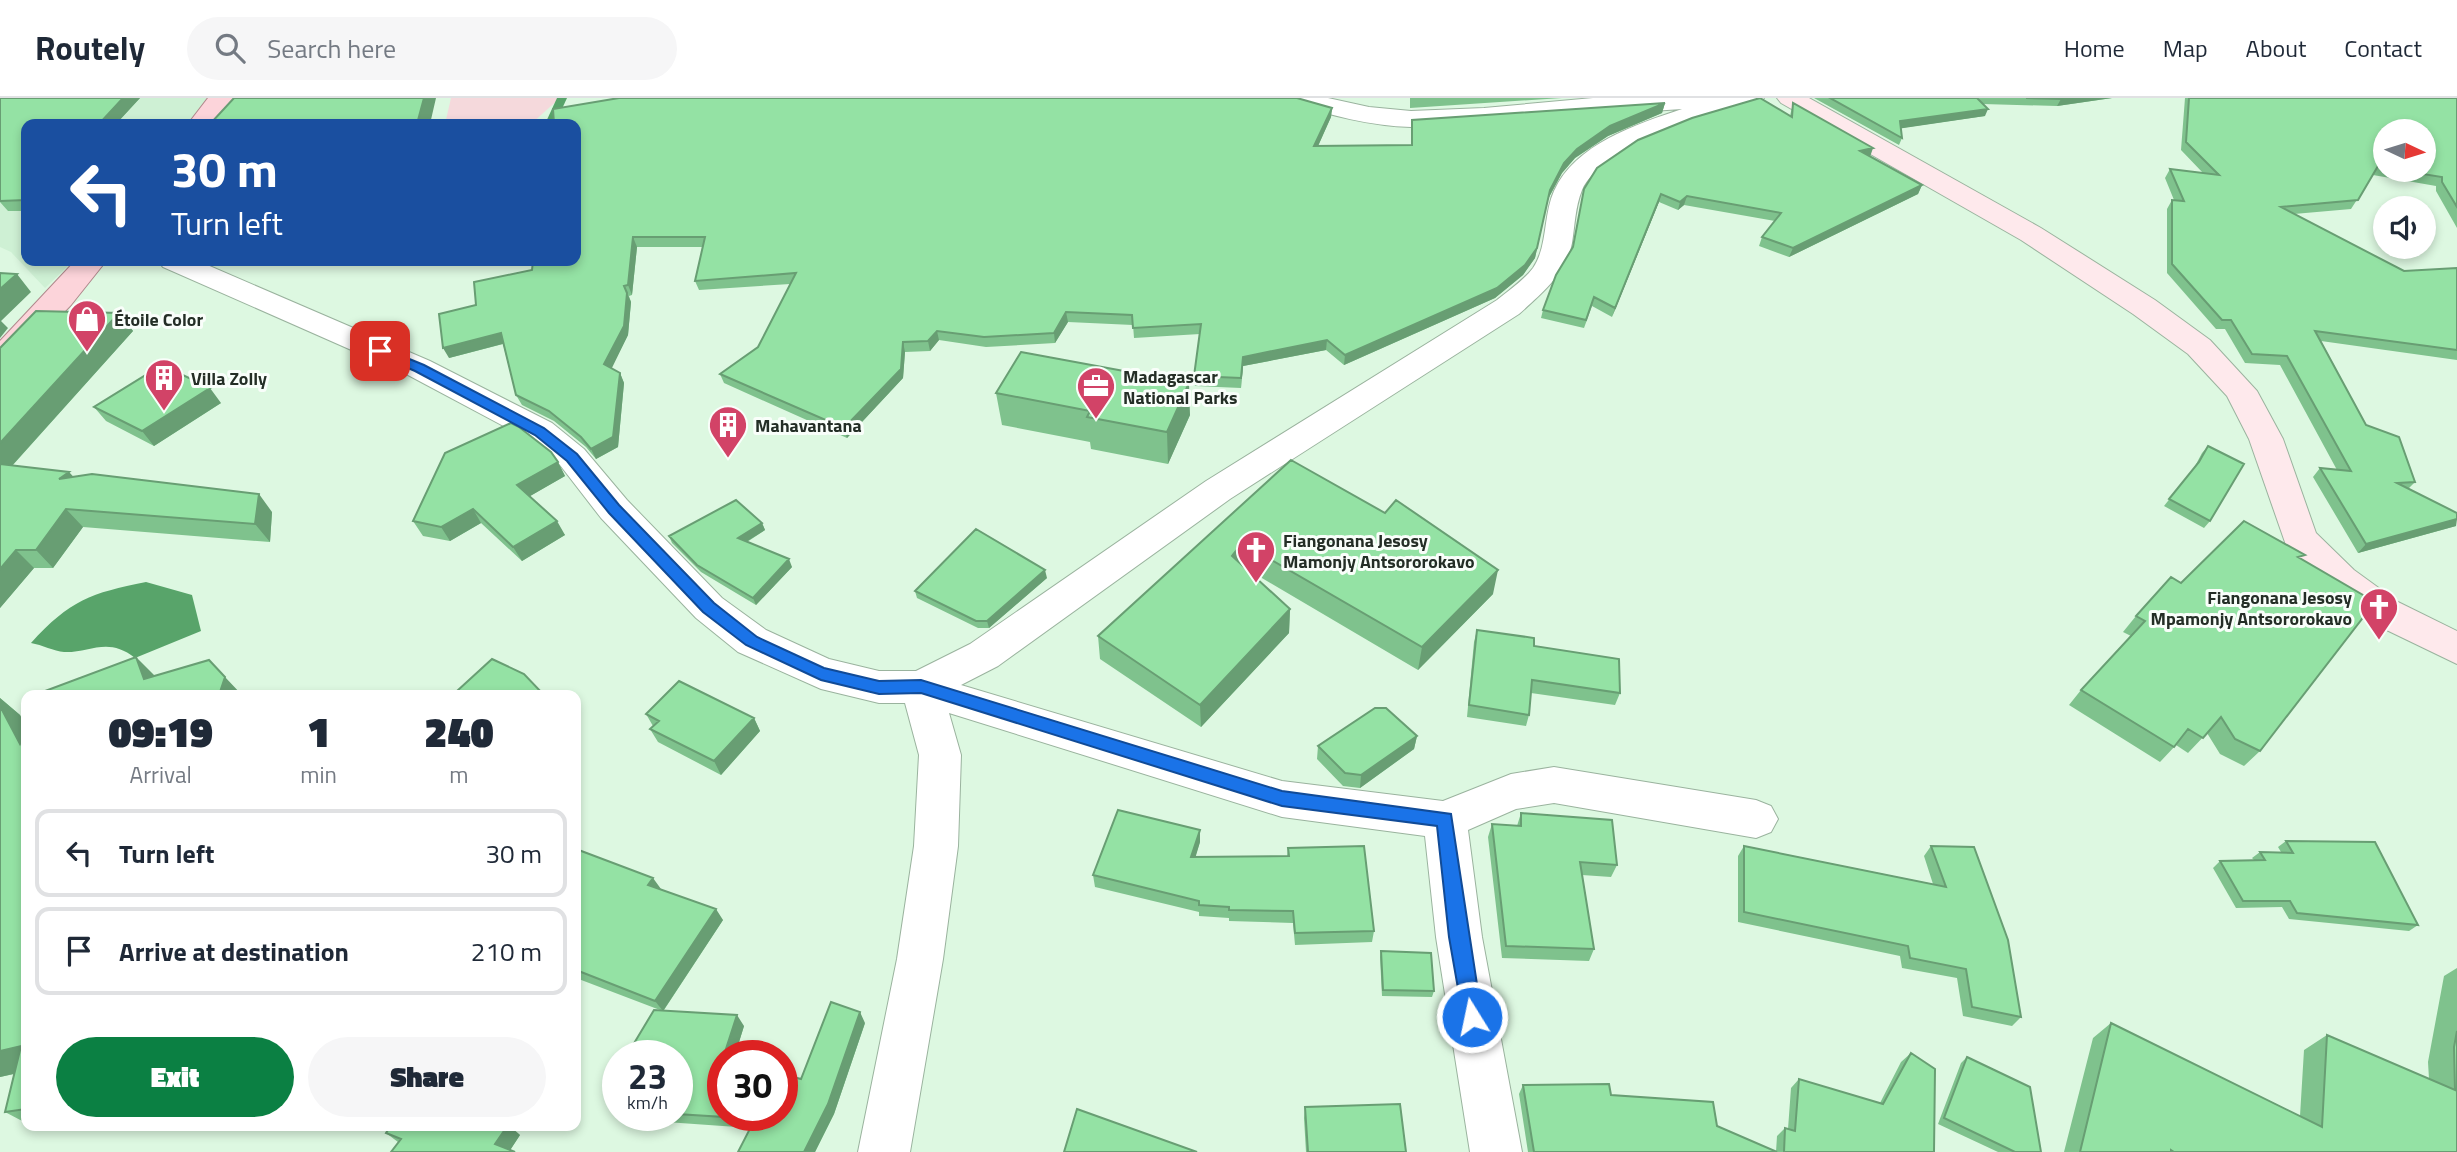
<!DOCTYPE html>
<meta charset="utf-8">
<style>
:root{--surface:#fff;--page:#f6f6f7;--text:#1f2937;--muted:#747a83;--line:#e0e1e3;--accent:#0b8043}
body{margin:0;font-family:"Titillium Web",sans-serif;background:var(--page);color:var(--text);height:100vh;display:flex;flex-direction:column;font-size:26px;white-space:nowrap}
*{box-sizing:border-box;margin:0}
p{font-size:23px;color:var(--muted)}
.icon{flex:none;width:38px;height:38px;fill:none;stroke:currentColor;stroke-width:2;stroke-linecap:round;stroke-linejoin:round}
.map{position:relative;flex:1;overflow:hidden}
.drawer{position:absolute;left:21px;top:592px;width:560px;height:441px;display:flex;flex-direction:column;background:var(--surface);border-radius:14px;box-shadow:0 4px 10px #0003}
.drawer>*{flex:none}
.top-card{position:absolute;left:21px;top:21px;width:560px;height:147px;border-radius:14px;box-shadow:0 4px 10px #0003;background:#1a4fa0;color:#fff;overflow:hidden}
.needle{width:46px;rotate:94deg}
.tools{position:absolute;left:2373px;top:21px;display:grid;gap:14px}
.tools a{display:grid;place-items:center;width:63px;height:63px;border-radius:50%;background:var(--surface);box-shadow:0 4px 10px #0003;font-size:35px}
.speed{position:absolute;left:602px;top:942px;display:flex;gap:14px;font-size:35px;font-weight:700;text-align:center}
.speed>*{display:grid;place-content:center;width:91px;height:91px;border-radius:50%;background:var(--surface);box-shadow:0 4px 10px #0003;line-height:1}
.speed small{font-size:18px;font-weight:400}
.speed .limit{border:10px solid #d22;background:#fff;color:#111}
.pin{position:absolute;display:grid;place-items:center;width:60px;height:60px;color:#fff;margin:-30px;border-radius:14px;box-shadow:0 4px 10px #0006}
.me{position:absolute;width:77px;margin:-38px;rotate:350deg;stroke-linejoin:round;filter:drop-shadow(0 0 5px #0008)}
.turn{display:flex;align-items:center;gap:24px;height:147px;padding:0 35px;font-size:32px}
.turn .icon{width:91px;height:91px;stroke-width:2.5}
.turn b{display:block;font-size:49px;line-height:60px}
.eta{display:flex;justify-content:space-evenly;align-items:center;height:119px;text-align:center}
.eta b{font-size:42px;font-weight:800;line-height:49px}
.primary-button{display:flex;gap:14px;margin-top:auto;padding:14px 35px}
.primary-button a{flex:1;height:80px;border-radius:42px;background:var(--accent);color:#fff;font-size:28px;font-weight:800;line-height:80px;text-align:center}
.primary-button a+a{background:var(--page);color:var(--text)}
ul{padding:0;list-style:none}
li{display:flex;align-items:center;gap:21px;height:88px;margin:0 14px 10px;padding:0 21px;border:4px solid var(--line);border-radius:14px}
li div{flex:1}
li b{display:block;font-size:26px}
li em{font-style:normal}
header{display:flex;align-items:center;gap:42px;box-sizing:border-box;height:98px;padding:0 35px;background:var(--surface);border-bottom:2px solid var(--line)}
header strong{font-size:33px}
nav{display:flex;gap:38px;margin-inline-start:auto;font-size:24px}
.search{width:490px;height:63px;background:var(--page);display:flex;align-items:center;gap:18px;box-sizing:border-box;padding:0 24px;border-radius:38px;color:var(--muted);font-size:26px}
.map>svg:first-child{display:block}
.built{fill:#cef0d4}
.green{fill:#f5d9dc}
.water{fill:#58a46a}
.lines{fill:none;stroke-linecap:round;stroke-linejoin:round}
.stream{fill:#58a46a;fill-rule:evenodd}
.street-casing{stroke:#9ab39e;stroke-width:2}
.secondary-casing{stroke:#9ab39e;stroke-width:2}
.primary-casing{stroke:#af878b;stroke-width:2}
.street{fill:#fff;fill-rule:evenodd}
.secondary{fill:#fee9ec;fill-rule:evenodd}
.primary{fill:#fcd4da;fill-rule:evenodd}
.wall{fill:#7fc28d;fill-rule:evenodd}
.shaded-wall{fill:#689e73}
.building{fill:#94e2a4;stroke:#689e73;stroke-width:2}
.route{fill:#1a73e8;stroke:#114b97;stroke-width:2}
.labels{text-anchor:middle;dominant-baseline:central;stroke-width:6;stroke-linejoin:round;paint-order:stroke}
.poi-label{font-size:18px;font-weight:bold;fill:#242e26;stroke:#f9fefa;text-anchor:start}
</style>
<header>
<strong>Routely</strong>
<div class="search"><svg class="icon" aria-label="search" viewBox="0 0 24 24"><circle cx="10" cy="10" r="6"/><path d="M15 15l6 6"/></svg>Search here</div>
<nav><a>Home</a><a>Map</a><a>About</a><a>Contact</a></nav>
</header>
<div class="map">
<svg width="2457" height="1054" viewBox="0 0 2457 1054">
<rect width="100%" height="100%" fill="#ddf8e1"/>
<path class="built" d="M0,0H207L187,26H26V163H73L45,190L11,154L0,149Z"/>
<path class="green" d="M451,0H560L531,26H445Z"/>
<path class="water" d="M146,484L192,497L201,533L135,560C108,538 90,555 64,554C54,553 42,547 31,545C70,502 91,495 146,484Z"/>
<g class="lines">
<path class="stream" d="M557,0H567L555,26H545Z"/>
<g class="street-casing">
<path id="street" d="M1287,0H1328L1369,9L1411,13L1484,10L1593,0H1764L1760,5C1715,17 1601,48 1582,92C1575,109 1575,127 1572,145C1566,176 1542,195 1519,216L1230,401L998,568L961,587L1282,683L1443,703L1511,676L1554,669L1756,702L1771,708L1778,721L1771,734L1756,740L1554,705L1516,711L1468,732L1482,839L1522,1054H1470L1436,839L1425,738L1282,719L949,615L961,657L958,748L943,861L910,1054H858L897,861L914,748L919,657L905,605H879L821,591L738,554L696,520L601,420L560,367L528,341L408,277L163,169L158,163H198L430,263L552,325L584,351L627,402L722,500L766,532L829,561L879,573H916L970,546L1206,383L1497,202C1509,192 1523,183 1533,170C1548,148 1543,117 1554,93C1575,46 1637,26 1682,11L1411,29C1370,28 1330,17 1291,5Z"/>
</g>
<g class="secondary-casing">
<path id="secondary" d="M1777,0H1809L2041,130L2155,202L2210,242L2257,293L2283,341L2316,435L2354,472L2398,504L2457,533V566L2370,524L2328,492L2287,450L2249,341L2227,298L2188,256L2133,216L2021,142L1781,5Z"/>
</g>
<g class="primary-casing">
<path id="primary" d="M208,0H235L215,26H188Z
M75,163H106L71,207L11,269L0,272V243Z"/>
</g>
<use href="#street" class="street"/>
<use href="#secondary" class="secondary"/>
<use href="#primary" class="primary"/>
</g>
<path class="wall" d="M0,0H140L116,26H26V113H8L0,104Z
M1410,0H1562L1410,10Z
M1814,0H2112L2057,8L1983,6L1985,18L1901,30L1902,40L1899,47Z
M2185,0H2457V130L2436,93V88L2373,77L2351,111L2294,116L2404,173L2457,170V262L2321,243L2366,327L2415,384L2408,391L2456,428L2358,455L2313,379L2320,370L2337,372L2280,267L2245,265L2225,231H2216L2167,175V111L2172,102H2174L2165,80L2170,71L2203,75L2181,52ZM2385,33L2424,72H2385Z
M1665,5L1662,15L1608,38L1575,60L1562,75L1548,101L1535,160L1523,177L1495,200L1344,267L1326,252L1243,268L1241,290L1195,288L1194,278L1200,236L1134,240L1133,227L1068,224L1055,245L986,249L939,242L930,253L905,254L903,280L847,340L724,285L720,276L758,249L790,186L699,192L695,183L703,149H637L632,197L629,198L631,204L628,237L611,270L620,275L624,285L618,349L596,361L586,349L554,323L522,307L516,297L503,246L449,260L476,207L576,163V26L1332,10L1331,19L1318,48L1411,47L1412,22Z
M1793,5L1870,59L1922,87L1918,96L1789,159L1759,148L1762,139L1775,123L1684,107L1678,112L1659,104L1612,219L1592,208L1584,230L1541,220L1543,212L1573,150L1790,18Z
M119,215L133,233L12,368L272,414L270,444L83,429L53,470H34L0,510V250Z
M996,295L1190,317L1168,366L1091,351L1090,344L1002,327Z
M221,305L154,348L106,323L94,309Z
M2208,348L2210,423L2204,430L2164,408L2194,370L2202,355Z
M1291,362L1493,496L1418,572L1245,470L1290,511L1289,535L1201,629L1100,561L1098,538Z
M558,364L565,378L530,398L565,437L522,463L481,425L450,443L423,438L413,423Z
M762,425L765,432L747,444L792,469L756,507L701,474L672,445L669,438Z
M2301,461L2260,653L2244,668L2220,656L2207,635L2188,655L2176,647L2160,664L2069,607L2081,592L2131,538L2123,534L2136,518L2181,485Z
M1047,480L989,530H978L917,500L915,493Z
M1477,532L1534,548L1620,595L1615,607L1531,595L1529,617L1526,628L1467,619L1474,544Z
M0,600L20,617L26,628V1025L5,1014L14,976L0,979Z
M646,616L754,620L760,633L721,677L658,644L650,631L653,628Z
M1417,638L1414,651L1360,690L1343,688L1317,661L1318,648Z
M1521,715L1617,767L1611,779L1582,777L1594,851L1589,863L1502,860L1488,739L1492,726L1517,728Z
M2286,743L2418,827L2409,833L2289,821L2282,809L2236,810L2213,770L2220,763L2254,762L2252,760L2260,754H2281L2278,749Z
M1200,744L1195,759L1287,758L1288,750L1374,833L1372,844L1295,847L1293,825L1229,823V820L1199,818V814L1095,789L1093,777Z
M1744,748L1933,786L1924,758L1931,748L2021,919L2012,928L1963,918L1957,880L1902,870L1900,858L1738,824V758Z
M576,751L723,822L664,912L744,928L735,957H723L801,981L865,925L834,1016L815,1054H738L751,1030L666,1024L660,1017H677V957L660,912L576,880Z
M1381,853L1434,893L1432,899L1382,898L1380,859Z
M2457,870V1054H2064L2093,940L2111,925L2300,1018L2304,952L2327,937L2429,981L2428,964L2444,878Z
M1911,955L1934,1054H1528L1519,996L1523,987L1611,997L1717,1028L1776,1054L1777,1038L1785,1030L1788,1031L1791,990L1799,981L1880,1005L1901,964Z
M1967,959L2041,1054H1998L1938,1026L1961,965Z
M1305,1009L1406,1054H1306L1304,1020Z
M30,1027H70L40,1032Z
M391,1027H509L520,1037L510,1052L398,1044L386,1035Z"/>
<path class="shaded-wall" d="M123,0H140L116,26H99Z
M424,0H436L430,26H417Z
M2069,0H2112L2057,8L2061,1Z
M1665,5L1662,15L1608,38L1575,60L1562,75L1548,101L1535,160L1523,177L1495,200L1344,267L1345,257L1550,92L1564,65L1577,51L1610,28Z
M1332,10L1331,19L1314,57V48Z
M1988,11L1985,18L1897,31L1900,23Z
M1873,50L1870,59L1860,53Z
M1922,87L1918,96L1789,159L1793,150Z
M1661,96L1659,104L1612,219L1615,210Z
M1687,98L1684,107L1678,112L1680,104Z
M633,139L637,149L632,197L628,187Z
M17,176L31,194L1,223L8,230L0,240V191Z
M627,195L631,204L628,237L609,276L604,266Z
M1066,214L1068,224L1055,245L1054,235Z
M119,215L133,233L0,381V345Z
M937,233L939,242L930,253L928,243Z
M501,235L506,245L449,260L443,250Z
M1327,242L1326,252L1243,268L1241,290L1243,259Z
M903,244L905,254L903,280L847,340L844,330Z
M620,275L624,285L618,349L596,361L591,351Z
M1189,285L1190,317L1168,366L1167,334Z
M210,290L221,305L154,348L142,333Z
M558,364L565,378L525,401L517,387Z
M69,374L86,392L59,381Z
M259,396L272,414L270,444L255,426Z
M66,411L83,429L53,470L36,452Z
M473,411L481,425L450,443L441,429Z
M2457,421L2456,428L2358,455L2366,446Z
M557,423L565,437L522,463L513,449Z
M762,425L765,432L741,447L738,440Z
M1242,445V468L1232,458Z
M16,452L34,470L0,510V471Z
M789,461L792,469L756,507L753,500Z
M1045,472L1047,480L989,530L987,523Z
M1498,472L1493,496L1418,572L1422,549Z
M1290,511L1289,535L1201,629L1200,607Z
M136,559L161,584L144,581Z
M225,579L242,597H219Z
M0,600L20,617L26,629V651L20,646L0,608Z
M754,620L760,633L721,677L714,663Z
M1417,638L1414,651L1360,690L1361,677Z
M1200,732V744L1192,771L1191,759Z
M653,780L661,791L648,787Z
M716,811L723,822L663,913L655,903Z
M860,914L865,925L834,1016L815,1054H804Z
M737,917L744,928L735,957H724Z
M21,948L26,973L0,979V953Z
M508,1027L520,1037L509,1054L495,1046Z"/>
<path class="building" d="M0,0H123L99,26H26V102L0,103Z
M234,0H424L417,26H210Z
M619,0H1297L1332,10L1314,48L1412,47V22L1665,5L1610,28L1577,51L1564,65L1550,92L1537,150L1525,167L1497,190L1345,257L1327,242L1243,259L1241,280L1194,278L1201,226L1133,230L1132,217L1066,214L1054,235L984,239L937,233L928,243L903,244L901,271L844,330L720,276L758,249L796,175L695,183L705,139H633L628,187L624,188L627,195L624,228L604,266L620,275L613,339L591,351L581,339L549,313L516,297L501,235L443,250L439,216L476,207L474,184L532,172L533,163H576V26H554L553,11Z
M1760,0L1792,19L1793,5L1873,50L1860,53L1922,87L1793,150L1762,139L1781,115L1687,98L1680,104L1661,96L1615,210L1594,199L1586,222L1543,212L1556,177L1573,149L1584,91L1597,70L1638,42L1692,20Z
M1830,0H1977L1988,11L1900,23L1902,40Z
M2026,0H2069L2061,1Z
M2189,0H2457V109L2442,84V79L2398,72H2424V33H2385V70L2378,68L2358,102L2281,109L2404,173L2457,170V252L2315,233L2366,327L2399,339L2415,384L2397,385L2457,415V421L2366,446L2320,370L2351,373L2287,258L2252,256L2231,222H2222L2172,166V102L2184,103L2170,71L2219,77L2186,44Z
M0,175L17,176L0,191Z
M36,213L119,215L0,345V250Z
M1021,254L1189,285L1167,334L1087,319L1090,313L996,295Z
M162,267L210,290L142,333L94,309Z
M511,325L519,329L551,354L558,364L517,387L557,423L513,449L473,411L441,429L413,423L445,355Z
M2208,348L2244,366L2210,423L2169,401L2199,364Z
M1291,362L1385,415L1396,402L1498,472L1422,549L1242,445L1232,458L1290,511L1200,607L1098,538Z
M0,366L69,374L59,381L92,376L259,396L255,426L66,411L36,452H16L0,471Z
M736,402L762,425L738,440L789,461L753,500L697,467L669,438Z
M2244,423L2305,457L2298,459L2375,504L2260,653L2235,641L2221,619L2203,640L2188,631L2174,649L2081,592L2145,523L2136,518L2171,479L2181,485Z
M976,431L1045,472L987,523H976L915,493Z
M1477,532L1534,540V548L1619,561L1620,595L1532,582L1529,617L1469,607Z
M136,559L144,581L209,562L225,579L219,597H44L45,593Z
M492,561L524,576L544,597H465L457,593Z
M679,583L754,620L714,663L650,631L659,623L646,616Z
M0,608L20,646L26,632V1011L5,1014L21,948L0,953Z
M1375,610H1386L1417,638L1361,677L1345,675L1318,648Z
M1118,712L1200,732L1191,759L1289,758L1288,750L1364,748L1374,833L1295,835L1293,813L1229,812V809L1199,807V803L1093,777Z
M1521,715L1612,722L1617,767L1580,764L1594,851L1506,848L1492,726L1521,728Z
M2286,743L2375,744L2418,827L2297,815L2290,803H2243L2220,763L2265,762L2260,754L2293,755Z
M1744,748L1946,789L1931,748L1974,749L2008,842L2021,919L1972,909L1966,871L1910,860L1908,848L1744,814Z
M576,751L653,780L648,787L716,811L655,903L576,872Z
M1381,853L1431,855L1434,893L1383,892Z
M831,904L860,914L828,1006L804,1054H738L755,1021L677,1016V957H627L654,912L737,917L724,957H723V1017H782V976L801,981Z
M2111,925L2322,1029L2327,937L2455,992L2454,949L2457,933V1054H2174L2171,1052V1054H2080Z
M1911,955L1935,971L1934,1054H1784L1785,1030L1795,1033L1799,981L1883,1006Z
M1967,959L2030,989L2041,1054H2015L1944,1020Z
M618,973V981L613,980Z
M1609,986L1611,997L1713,1004L1717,1028L1777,1054H1534L1523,987Z
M1400,1006L1406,1054H1308L1305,1009Z
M1077,1011L1197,1054H1064Z
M391,1027H508L495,1046L515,1054H391L401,1041L386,1035Z"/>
<path class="route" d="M380,249L424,267L544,330L577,356L619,407L714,505L757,539L824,570L879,583L921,582L1282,693L1451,716L1482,919L1479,925L1472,928L1465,925L1463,919L1449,839L1437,728L1282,708L921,595L879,596L821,582L746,547L703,514L609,415L567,363L535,337L415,273L375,256L373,253Z"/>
<defs>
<g id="shop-pin" transform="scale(2.0125)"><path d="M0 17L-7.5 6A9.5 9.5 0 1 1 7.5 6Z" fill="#d24367" stroke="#f9fefa"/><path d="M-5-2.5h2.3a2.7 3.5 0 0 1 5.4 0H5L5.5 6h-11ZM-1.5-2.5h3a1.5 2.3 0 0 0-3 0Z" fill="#fff"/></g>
<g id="building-pin" transform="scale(2.0125)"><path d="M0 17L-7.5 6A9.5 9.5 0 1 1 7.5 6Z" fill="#d24367" stroke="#f9fefa"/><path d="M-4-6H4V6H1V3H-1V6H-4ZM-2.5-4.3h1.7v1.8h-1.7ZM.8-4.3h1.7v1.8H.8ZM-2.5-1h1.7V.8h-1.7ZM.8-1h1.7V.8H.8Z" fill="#fff"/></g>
<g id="office-pin" transform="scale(2.0125)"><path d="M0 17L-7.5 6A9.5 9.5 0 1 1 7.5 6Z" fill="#d24367" stroke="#f9fefa"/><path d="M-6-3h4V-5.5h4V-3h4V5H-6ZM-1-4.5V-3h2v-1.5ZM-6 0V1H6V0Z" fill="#fff"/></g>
<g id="church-pin" transform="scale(2.0125)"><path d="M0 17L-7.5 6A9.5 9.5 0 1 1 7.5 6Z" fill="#d24367" stroke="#f9fefa"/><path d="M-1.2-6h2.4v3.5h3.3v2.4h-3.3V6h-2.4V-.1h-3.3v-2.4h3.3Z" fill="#fff"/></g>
</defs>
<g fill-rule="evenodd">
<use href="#shop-pin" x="87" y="221"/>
<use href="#building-pin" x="164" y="280"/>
<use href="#office-pin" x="1096" y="288"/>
<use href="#building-pin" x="728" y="327"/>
<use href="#church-pin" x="1256" y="452"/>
<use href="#church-pin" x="2379" y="509"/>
</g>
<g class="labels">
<g class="poi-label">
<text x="114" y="221">Étoile Color</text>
<text x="1123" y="278">Madagascar<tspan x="1123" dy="21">National Parks</tspan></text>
<text x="191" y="280">Villa Zolly</text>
<text x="755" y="327">Mahavantana</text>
<text x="1283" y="442">Fiangonana Jesosy<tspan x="1283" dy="21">Mamonjy Antsororokavo</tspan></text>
<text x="2352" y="499" text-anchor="end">Fiangonana Jesosy<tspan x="2352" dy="21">Mpamonjy Antsororokavo</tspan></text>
</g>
</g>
</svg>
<div class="tools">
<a><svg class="needle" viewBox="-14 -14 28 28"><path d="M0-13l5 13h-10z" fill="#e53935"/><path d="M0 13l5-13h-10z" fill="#747a83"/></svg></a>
<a><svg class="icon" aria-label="sound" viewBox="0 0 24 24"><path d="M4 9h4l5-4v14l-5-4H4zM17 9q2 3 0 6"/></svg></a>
</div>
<div class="speed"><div>23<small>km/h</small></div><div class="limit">30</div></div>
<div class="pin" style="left:380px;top:253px;background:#d93025"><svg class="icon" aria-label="arrive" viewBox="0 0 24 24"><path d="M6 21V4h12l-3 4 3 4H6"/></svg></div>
<svg class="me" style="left:1472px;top:919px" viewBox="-20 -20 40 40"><circle r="17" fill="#1a73e8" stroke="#fff" stroke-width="3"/><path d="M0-11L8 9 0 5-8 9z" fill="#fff"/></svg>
<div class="top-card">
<div class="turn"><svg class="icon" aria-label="left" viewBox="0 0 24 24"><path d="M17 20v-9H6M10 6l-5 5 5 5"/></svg><div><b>30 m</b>Turn left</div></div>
</div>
<section class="drawer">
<div class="eta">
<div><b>09:19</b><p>Arrival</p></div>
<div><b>1</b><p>min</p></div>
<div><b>240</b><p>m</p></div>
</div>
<ul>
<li><svg class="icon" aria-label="left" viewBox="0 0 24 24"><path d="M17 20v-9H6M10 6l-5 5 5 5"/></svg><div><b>Turn left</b></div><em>30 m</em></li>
<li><svg class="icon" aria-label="arrive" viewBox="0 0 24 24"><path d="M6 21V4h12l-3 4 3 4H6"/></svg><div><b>Arrive at destination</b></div><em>210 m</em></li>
</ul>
<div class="primary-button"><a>Exit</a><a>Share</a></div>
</section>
</div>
